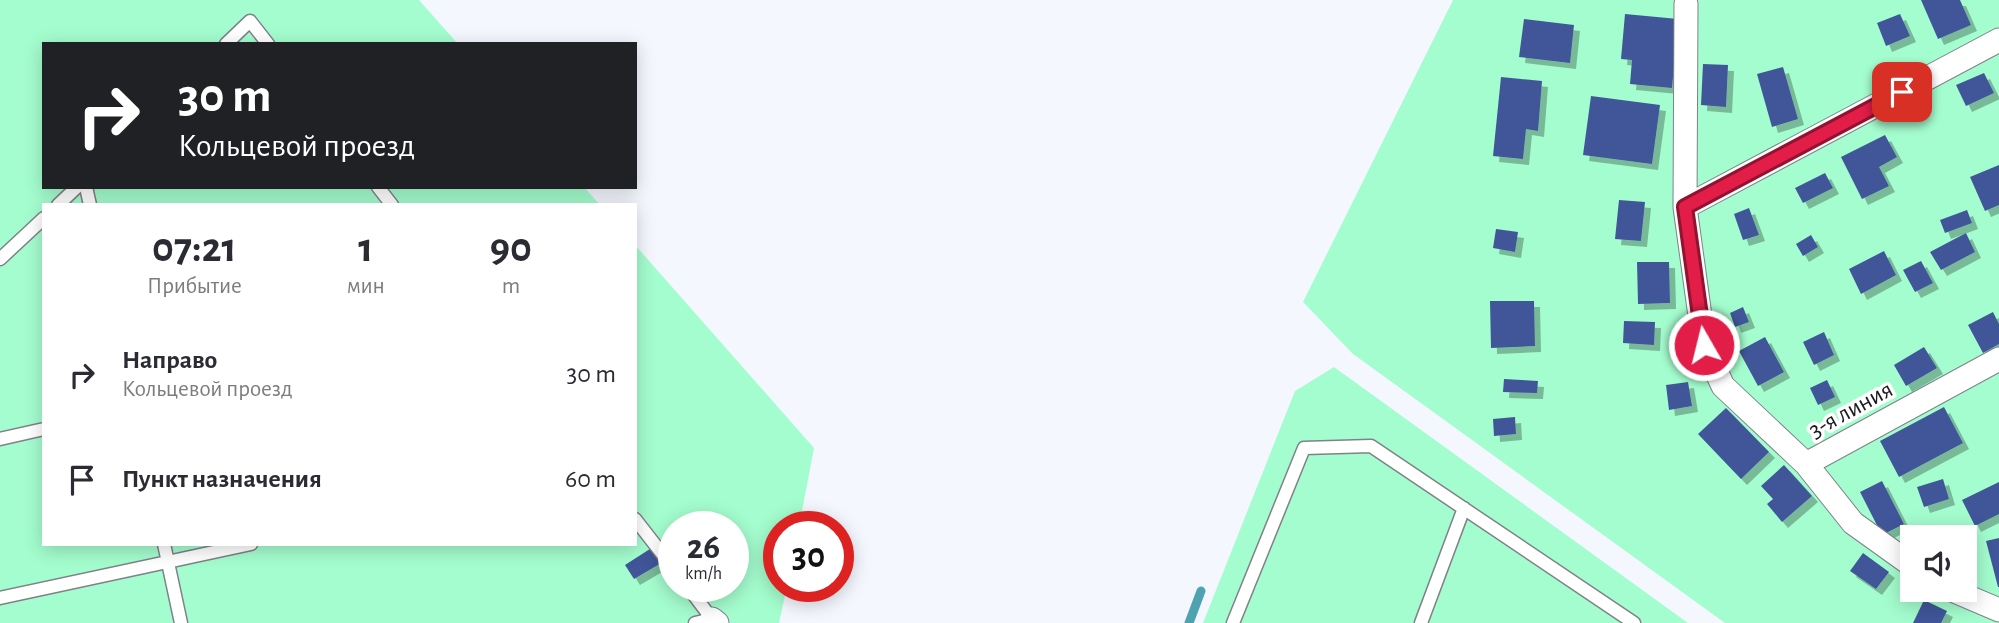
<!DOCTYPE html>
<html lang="ru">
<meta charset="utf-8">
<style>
:root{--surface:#fff;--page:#f7f7f7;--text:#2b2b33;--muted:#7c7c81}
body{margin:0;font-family:"Alegreya Sans",sans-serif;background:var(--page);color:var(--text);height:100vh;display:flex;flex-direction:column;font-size:26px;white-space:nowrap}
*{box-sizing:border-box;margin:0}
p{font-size:23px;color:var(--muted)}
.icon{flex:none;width:38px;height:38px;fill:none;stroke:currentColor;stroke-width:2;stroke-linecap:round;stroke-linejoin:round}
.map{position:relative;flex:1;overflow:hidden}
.sheet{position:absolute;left:42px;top:203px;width:595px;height:343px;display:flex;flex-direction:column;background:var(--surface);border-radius:0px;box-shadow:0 4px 18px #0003}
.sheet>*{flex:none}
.guide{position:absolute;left:42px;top:42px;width:595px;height:147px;border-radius:0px;box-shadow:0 4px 18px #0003;background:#202124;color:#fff;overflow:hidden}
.tools{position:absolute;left:1900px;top:525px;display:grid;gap:14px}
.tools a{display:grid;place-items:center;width:77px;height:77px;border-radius:0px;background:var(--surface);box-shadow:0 4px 18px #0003;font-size:35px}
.speed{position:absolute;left:658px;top:511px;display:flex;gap:14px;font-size:35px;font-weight:700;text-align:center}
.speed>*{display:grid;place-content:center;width:91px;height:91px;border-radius:50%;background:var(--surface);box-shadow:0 4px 18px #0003;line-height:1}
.speed small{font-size:18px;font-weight:400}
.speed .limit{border:10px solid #d22;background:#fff;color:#111}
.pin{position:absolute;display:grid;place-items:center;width:60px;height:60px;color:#fff;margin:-30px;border-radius:14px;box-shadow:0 4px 10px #0006}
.me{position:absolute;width:77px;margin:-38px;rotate:352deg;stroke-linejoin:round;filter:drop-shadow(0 0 5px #0008)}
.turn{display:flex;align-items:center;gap:24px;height:147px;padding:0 21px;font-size:32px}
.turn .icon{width:91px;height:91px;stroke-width:2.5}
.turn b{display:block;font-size:49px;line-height:60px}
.eta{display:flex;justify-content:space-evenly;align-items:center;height:119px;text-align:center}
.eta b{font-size:42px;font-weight:700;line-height:49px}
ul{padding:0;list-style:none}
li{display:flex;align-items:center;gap:21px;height:105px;padding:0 21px}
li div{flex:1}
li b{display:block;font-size:26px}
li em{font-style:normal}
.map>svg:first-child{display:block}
.green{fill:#a4fdce;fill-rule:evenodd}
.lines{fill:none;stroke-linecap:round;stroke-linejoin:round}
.stream{stroke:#4da4b0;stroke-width:9}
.building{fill:#405799;filter:url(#shadow)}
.lane-casing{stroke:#7f8289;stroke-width:15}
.street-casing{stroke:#7f8289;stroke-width:25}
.lane{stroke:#fff;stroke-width:12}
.street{stroke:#fff;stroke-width:23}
.route-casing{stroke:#92132f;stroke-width:18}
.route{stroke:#e11d48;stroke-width:12}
.labels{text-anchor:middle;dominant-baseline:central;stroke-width:7;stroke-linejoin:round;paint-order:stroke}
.street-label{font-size:24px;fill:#1a1b1e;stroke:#fff}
</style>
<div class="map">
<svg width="1999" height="623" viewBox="0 0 1999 623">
<defs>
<filter id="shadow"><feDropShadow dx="6" dy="6" stdDeviation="0" flood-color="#0004"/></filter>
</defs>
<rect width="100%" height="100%" fill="#f5f7fe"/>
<path class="green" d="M0,0H419L458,44H44V187H584L600,205H44V544H635V245L814,448L799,527H779V586H787L779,623H0ZM674,527H733V586H674Z
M1453,0H1999V623H1725L1353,354L1303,302ZM1913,537H1965V590H1913Z
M1334,367L1688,623H1203L1295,391Z"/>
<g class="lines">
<path class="stream" d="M1189,623L1201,591"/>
</g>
<path class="building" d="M1921,0H1960L1971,25L1938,39Z
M1625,14L1678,19L1672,88L1630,84L1632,60L1621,59Z
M1900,14L1910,36L1886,46L1877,23Z
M1524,19L1574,25L1570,63L1519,57Z
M1703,64L1728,65L1726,107L1701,105Z
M1783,67L1798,119L1772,127L1757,74Z
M1984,73L1994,93L1966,106L1956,85Z
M1501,77L1542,81L1538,131L1526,129L1523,159L1493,156Z
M1591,96L1660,105L1652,164L1583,155Z
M1885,135L1897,157L1879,167L1889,186L1862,199L1841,157Z
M1999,165V205L1985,211L1970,177Z
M1825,173L1833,188L1803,203L1795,188Z
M1619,200L1645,202L1641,241L1615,239Z
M1749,208L1759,235L1743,240L1734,214Z
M1967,210L1972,223L1945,233L1940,220Z
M1496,229L1518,232L1515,252L1493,248Z
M1966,233L1975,252L1941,270L1930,252Z
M1811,235L1818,247L1803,256L1796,244Z
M1884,251L1896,275L1861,294L1849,269Z
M1921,261L1933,283L1915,292L1903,270Z
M1637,262H1669L1670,303L1638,304Z
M1490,301H1534L1535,346L1491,348Z
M1743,307L1749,322L1735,327L1730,313Z
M1993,312L1999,324V344L1983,353L1968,325Z
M1624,321L1655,322L1654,345L1623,343Z
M1824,332L1834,355L1814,365L1803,342Z
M1765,337L1784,372L1758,386L1739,351Z
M1924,347L1937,368L1906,386L1894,365Z
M1504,379L1538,381L1537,393L1503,392Z
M1827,380L1835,397L1818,405L1810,388Z
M1688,382L1692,406L1669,410L1666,385Z
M1944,407L1963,443L1899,477L1880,441Z
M1726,408L1769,452L1741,479L1698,434Z
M1515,417L1516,434L1494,436L1493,419Z
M1784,465L1812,496L1782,522L1767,504L1773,499L1761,486Z
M1943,479L1949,499L1924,507L1917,487Z
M1882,481L1904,524L1882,535L1860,492Z
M1999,482V514L1975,526L1962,500Z
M1999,538V587H1998L1986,541Z
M653,547L663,562L634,579L625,565Z
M1863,553L1889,572L1876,589L1850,571Z
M1924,600L1947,611L1941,623H1913Z"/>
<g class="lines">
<g class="lane-casing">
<path id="lane" d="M226,44L250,21L268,44
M86,187L90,205
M378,187L392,205
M58,205L77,187
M0,259L44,218
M0,439L44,429
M635,519L674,569
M164,544L181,623
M687,586L712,619
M0,598L251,544
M695,623L712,619
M1233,623L1304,448L1371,446L1634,623
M1421,623L1464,508"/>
</g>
<g class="street-casing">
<path id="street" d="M1686,4L1685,207L1704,345L1723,386L1806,464L1999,359
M1685,207L1999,40
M1806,464L1853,523L1913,566
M1952,590L1999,610
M712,619L717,623"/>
</g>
<use href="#lane" class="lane"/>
<use href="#street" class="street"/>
</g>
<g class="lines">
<g class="route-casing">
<path id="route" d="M1704,345L1685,207L1902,92"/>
</g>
<use href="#route" class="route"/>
</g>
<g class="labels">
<g class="street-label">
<text transform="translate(1851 410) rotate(-29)">3-я линия</text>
</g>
</g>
</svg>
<div class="tools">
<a><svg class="icon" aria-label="sound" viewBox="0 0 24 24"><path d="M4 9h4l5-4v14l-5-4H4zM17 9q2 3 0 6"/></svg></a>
</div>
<div class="speed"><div>26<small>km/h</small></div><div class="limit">30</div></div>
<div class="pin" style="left:1902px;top:92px;background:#d93025"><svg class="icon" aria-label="arrive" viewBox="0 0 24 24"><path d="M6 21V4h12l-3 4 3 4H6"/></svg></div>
<svg class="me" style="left:1704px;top:345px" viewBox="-20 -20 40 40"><circle r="17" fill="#e11d48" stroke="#fff" stroke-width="3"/><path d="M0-11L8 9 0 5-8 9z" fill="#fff"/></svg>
<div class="guide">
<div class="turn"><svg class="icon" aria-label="right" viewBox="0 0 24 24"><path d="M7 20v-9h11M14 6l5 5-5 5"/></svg><div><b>30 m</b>Кольцевой проезд</div></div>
</div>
<section class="sheet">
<div class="eta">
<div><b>07:21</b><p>Прибытие</p></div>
<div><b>1</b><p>мин</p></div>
<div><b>90</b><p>m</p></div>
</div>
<ul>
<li><svg class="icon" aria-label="right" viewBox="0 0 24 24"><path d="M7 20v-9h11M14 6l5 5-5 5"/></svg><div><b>Направо</b><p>Кольцевой проезд</p></div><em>30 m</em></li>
<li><svg class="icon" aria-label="arrive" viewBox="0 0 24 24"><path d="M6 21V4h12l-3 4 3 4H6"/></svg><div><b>Пункт назначения</b></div><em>60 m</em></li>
</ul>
</section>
</div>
